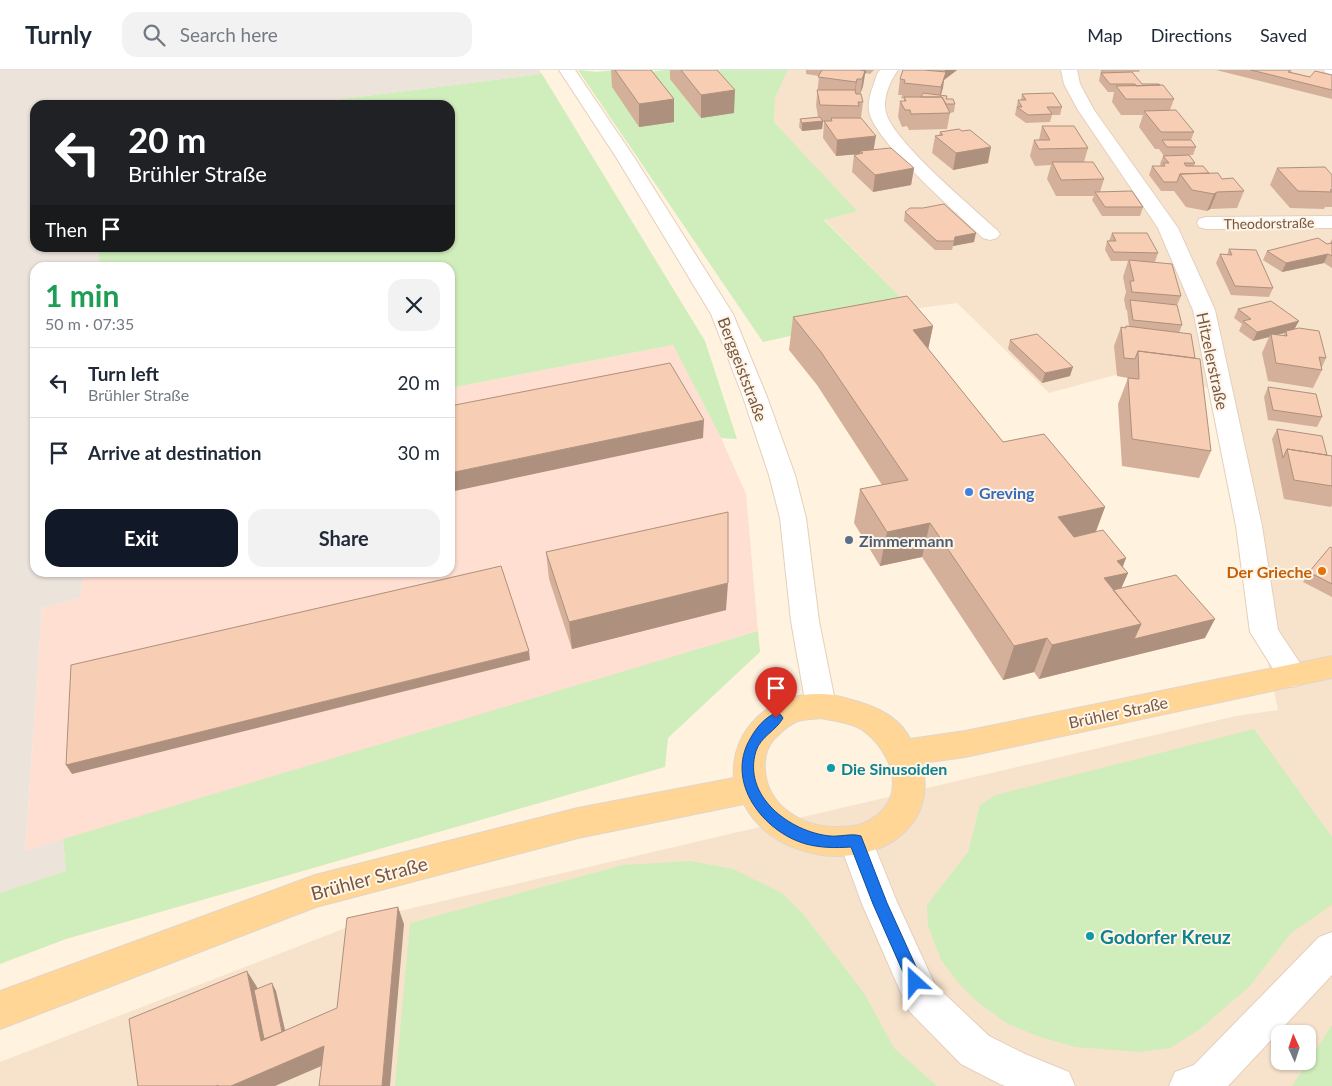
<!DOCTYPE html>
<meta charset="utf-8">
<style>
:root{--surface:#fff;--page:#f2f2f3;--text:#1f2937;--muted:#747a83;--line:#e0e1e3;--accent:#111827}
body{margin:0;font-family:Lato,sans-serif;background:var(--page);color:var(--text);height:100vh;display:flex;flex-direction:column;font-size:19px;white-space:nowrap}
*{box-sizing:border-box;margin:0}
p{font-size:16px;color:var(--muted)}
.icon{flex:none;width:28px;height:28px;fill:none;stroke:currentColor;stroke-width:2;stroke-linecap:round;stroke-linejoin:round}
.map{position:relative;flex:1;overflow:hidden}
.side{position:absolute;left:30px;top:192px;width:425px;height:315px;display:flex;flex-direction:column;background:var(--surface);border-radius:15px;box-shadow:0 1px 4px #0004}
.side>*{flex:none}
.guide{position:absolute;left:30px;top:30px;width:425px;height:152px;border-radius:15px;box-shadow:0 1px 4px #0004;background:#202124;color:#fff;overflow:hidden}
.needle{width:32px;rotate:357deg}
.tools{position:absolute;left:1271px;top:955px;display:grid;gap:10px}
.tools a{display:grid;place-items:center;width:45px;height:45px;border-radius:10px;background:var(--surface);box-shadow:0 1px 4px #0004;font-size:25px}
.pin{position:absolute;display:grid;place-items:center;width:42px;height:42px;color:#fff;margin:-51px -21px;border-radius:50% 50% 50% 0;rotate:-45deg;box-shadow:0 0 5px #0007}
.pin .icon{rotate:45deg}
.me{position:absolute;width:55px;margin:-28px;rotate:336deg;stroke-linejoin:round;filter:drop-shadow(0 0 4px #0008)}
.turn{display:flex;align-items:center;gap:18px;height:105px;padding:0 15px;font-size:22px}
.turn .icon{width:65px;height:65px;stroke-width:2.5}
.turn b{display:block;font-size:35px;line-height:42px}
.then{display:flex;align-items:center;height:48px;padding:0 15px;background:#0003;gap:10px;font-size:19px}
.round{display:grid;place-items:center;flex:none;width:52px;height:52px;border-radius:15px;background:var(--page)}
.overview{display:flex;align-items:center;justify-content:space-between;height:85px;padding:0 15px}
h1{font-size:30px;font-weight:700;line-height:38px;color:#1e9e55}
.button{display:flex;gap:10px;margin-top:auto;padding:10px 15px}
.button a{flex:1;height:58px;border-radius:15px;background:var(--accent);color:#fff;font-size:20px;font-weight:700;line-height:58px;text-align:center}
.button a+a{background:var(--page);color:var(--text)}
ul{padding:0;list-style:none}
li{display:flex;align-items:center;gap:15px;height:70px;padding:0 15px;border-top:1px solid var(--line)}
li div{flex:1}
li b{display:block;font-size:19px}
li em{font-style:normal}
header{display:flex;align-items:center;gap:30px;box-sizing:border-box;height:70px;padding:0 25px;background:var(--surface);border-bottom:1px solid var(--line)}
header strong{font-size:24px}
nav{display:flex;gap:28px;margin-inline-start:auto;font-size:18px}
.search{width:350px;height:45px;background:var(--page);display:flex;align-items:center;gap:12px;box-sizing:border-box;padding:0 18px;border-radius:15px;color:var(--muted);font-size:19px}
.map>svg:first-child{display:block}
.residential{fill:#f7e3cc;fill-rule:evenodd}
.commercial{fill:#ffdfd2}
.industrial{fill:#ece3db}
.green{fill:#d0edbc}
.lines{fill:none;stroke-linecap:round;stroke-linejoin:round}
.minor-casing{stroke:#e5cfbd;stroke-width:2}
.major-casing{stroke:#ded6d2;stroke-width:2}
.minor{fill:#fff;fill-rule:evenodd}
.major{fill:#ffd695;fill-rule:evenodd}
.wall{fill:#d4b09a;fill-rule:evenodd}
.shaded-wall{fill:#ad907d}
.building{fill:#f7cdb3;stroke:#ad907d}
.route{fill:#1a73e8;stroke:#114b97}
.shop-dot{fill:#3f7fe0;stroke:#fff5e7;stroke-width:2}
.service-dot{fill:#5c6f8a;stroke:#fff5e7;stroke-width:2}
.food-dot{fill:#e8710a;stroke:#fff5e7;stroke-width:2}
.culture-dot{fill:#0f9aa8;stroke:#fff5e7;stroke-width:2}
.labels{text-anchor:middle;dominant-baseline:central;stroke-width:4;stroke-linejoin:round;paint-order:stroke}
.far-street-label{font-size:14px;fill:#775644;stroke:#fff5e7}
.street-label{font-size:16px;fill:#775644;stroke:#fff5e7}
.shop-label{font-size:16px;font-weight:bold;fill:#366cbe;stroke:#fff5e7;text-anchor:start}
.service-label{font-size:16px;font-weight:bold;fill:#4e5e75;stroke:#fff5e7;text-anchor:start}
.food-label{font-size:16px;font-weight:bold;fill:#c56008;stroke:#fff5e7;text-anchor:end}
.culture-label{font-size:16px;font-weight:bold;fill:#0d838f;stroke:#fff5e7;text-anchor:start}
.near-street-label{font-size:19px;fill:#775644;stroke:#fff5e7}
.near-culture-label{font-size:19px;font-weight:bold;fill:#0d838f;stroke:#fff5e7;text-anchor:start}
</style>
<header>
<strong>Turnly</strong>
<div class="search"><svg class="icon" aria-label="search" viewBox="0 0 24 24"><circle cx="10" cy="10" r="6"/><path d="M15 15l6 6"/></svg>Search here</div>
<nav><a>Map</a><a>Directions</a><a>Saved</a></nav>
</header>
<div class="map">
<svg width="1332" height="1016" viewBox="0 0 1332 1016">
<rect width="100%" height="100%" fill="#fff2de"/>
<path class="residential" d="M788,0H1332V1016H0V992L374,847L1236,646L1278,640L1210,318L1119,304L1049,323L957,233L912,239L824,149L856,141L774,52L775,28ZM1280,964H1308V991H1280Z"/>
<path class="commercial" d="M673,275L721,368L746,424L758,561L25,782L42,538L80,528L83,503L450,502V318Z"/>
<path class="industrial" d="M0,0H539L542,4L294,35H35V178H99V197L35,198V502L83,503L80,528L42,538L25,781L63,769L66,801L0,826Z"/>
<path class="green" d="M578,0L597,2L614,0L619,6L665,0H788L775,28L774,52L857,141L824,150L912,239L763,272Z
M542,4L705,271L737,369L721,368L673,275L450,318V198L99,197V178H450V35H294Z
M758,561L760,582L668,668L665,697L66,869L0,894V823L66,801L63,769Z
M1254,659L1332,767V835L1291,863L1250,916L1200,959L1170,978L1140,982L1075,977L1040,967L1008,954L980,934L961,916L941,890L928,856L927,835L968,782L980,735L996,725Z
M690,791L733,799L782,823L803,844L864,923L894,978L937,1016H395L410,853L623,795Z
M1332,955V1016H1292Z"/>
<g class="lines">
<g class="minor-casing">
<path id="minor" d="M559,0H575L634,87L733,244L767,327L795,405L806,448L819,551L836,636L832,645L821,648L810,645L806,636L791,551L780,448L769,405L743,327L711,244L616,87Z
M898,0C890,11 882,29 886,43C894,72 972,137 997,160L1000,164L997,168L990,170L983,168C959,145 873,70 869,41C867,29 874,15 877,4L880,0Z
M1061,0H1077L1080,14L1094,40L1178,158L1215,240L1262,456L1278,560L1308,605L1304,613L1293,617L1282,613L1250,562L1236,456L1193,240L1158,158L1078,40L1064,14Z
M1323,0H1332V5L1326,3Z
M1332,146V158L1206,159L1199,157L1197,153L1199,149L1206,147Z
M856,756L868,760L897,832L935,915L989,966L1025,984L1069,1002L1075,1016H1005L1000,1014L961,994L909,941L862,834L839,771L844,760Z
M1332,862V905L1228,1016H1169L1175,1002L1194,995L1319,867Z"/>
</g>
<g class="major-casing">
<path id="major" d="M1332,586V608L965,687L922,693C947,797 788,818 744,734L578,768L316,837L0,959V921L315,805L578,738L734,708C730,659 772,622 821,624C835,624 849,629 862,633C881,639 901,650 910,669L965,661ZM821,648C834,651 849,652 861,659C895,682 910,733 864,753C856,757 844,757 835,757C802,757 768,736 765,701C764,689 766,678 774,669C781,662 789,654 798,651C805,649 814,649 821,648Z"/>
</g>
<use href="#minor" class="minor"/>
<use href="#major" class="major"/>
</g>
<path class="wall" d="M611,0H651L674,29V52L639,57L612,17Z
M670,0H717L734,43L701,48L670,9Z
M806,0H874L870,4L866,3L865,4L863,16L860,24L863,32L861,48L874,80L914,98L911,115L873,122L852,102L854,85L857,84L836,86L823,68L824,52H823L822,59L802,61L799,57L800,49L818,47L816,35L819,6L806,4Z
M909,0H957L944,10L941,25L955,34L954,42L950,43L947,59L909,60L907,56L902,57L898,47L900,31H904V29L901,28L902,25H898L900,9Z
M1101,0H1140L1139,2H1118L1117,3L1174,29L1170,40L1194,62L1191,70L1196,77L1193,85H1189L1195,93L1194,96L1209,103L1222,109L1244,121L1237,138L1210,139L1207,141L1186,137L1174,121H1161L1149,105L1152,96H1161L1160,94L1163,86H1164L1159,79H1155L1139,57L1143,45H1121L1112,32L1114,22H1108L1099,11Z
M1216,0H1292L1291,2L1310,7L1332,5V29Z
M1022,24L1062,37L1060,45H1052L1050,52L1026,53L1015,45L1018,30H1021Z
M1042,56L1088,78L1084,92L1104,109L1100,122L1143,137L1140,146H1102L1092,130L1094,126H1056L1047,109L1051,95L1035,96L1030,86L1034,70H1039Z
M940,62L988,93L953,100L932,83L935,66L939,65Z
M1277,98L1332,105V137H1325L1324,139L1290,138L1270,115Z
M905,142L974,172L953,176L952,180H935L904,151Z
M1112,163L1158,183L1155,192H1150L1181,226L1177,235L1182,255L1179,263L1211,381L1199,408L1122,396L1118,334L1128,308L1117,306L1114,276L1121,257L1125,258L1126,256H1129L1127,240H1126L1124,229L1126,222L1123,207L1128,191H1111L1105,180L1107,171H1109Z
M1332,169V198L1324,193L1282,202L1263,190L1267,181L1327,174L1330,173Z
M1229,179L1273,218L1269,227L1231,225L1216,193L1220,184L1227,185Z
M1238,239L1295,259L1326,288L1322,297V300L1313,318L1268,311L1262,283L1269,267L1253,271L1239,261L1242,254L1234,248ZM1285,263L1283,266L1276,265Z
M793,247L933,256L928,279L1003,372L1105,437L1096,462L1126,488L1123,497L1128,503L1121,518L1205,568L1039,609L1034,602L1003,610L922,487L880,496L854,453L860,419L882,415L817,315L789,280Z
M1010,270L1070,306L1042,313L1008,279Z
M1268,317L1322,347L1317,357L1268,350L1264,327Z
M1277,359L1327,385L1332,386V435L1331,437L1284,429L1272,369Z
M1332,478V527L1303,512L1309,502Z
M546,482L726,540L572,579L549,509Z"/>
<path class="shaded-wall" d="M864,0H866V3L865,4L863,16L860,25Z
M945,0H957L944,10L943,18L938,33Z
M857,9L855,24L854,27L856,12Z
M735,20L734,43L701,48V25Z
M674,29V52L639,57V34Z
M823,51L822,59L802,61V53Z
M876,66L873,83L860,81V84L836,86L837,70Z
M991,77L988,93L953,100L956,83Z
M914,98L911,115L873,122L875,105Z
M1217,122L1210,139L1207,141L1214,124Z
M976,163L974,172L953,176L952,180L955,167Z
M1328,184L1324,193L1282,202L1286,193Z
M1299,251L1294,260L1286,261L1285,263L1271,266V264L1269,267L1253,271L1257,262Z
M933,256L926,289L913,260Z
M1073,297L1070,306L1042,313L1045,303Z
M704,350L703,368L450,422V403Z
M1105,437L1092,471L1047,481L1058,447Z
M930,453L922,487L880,496L887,462Z
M1126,488L1119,505L1128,503L1113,537L1104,508L1117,491Z
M728,513L726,540L572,579L569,552Z
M1215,549L1205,568L1039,609L1052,575L1141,554Z
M1047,568L1034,602L1003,610L1014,576Z
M529,581L530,590L72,704L66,695Z
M398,837L404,854L390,1016H382Z
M247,901L257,917L269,977L284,970L272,913L276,921L289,977L271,986L261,971Z
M324,976L333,991L275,1016H231Z"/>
<path class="building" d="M615,0H651L674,29L639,34Z
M681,0H717L735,20L701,25Z
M822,0H860L865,1L862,9H857L856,12L818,7Z
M903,0H924L946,2L941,17L904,13L905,10L900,9Z
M1251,0H1290L1288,2L1310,7L1315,1L1332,5V20Z
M1132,2L1142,14H1159L1160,15L1136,16L1135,14H1110L1101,3Z
M1163,15L1174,29H1126L1116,16Z
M817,20H855L856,24H861L863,32H858L859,36L820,35Z
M923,23L947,26L946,29H953L955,34H946L942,27H921Z
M1053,23L1062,37H1047L1052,44L1028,45L1017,37H1022L1018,30H1026L1022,24Z
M904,27H942L950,43L911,44L910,40H905L900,31H906Z
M1176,40L1194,62H1161L1144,41Z
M820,47L823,51L802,53L800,49Z
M831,48H861L876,66L837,70L824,51H832Z
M1042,56H1074L1088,78L1039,79L1034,70H1050Z
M959,59L962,61L970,60L991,77L956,83L935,66L943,65L940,62Z
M1162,70H1191L1196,77H1167Z
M891,78L914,98L875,105L854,85L863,83L860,81Z
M1189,85L1195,93H1184L1186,96H1203L1209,103L1180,104L1177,112H1164L1152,96H1165L1163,93H1169L1163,86Z
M1052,92H1093L1104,109L1061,110Z
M1325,97L1332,105V120H1330L1332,122L1298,121L1277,98Z
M1218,103L1222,109L1233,108L1244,121L1217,122L1214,124L1192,120L1180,104Z
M1132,121L1143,137H1105L1095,122Z
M944,134L976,163L955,167L954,171H937L905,142L910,138H923Z
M1112,163H1147L1158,183L1114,182L1107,171H1116Z
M1318,168L1327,174L1332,173V186L1328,184L1286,193L1267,181Z
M1229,179L1256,180L1273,218L1235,216L1220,184L1232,185Z
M1129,190L1172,194L1181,226L1132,222L1130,211H1134Z
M907,226L933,256L913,260L1003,372L1044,364L1105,437L1058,447L1074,467L1103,460L1126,488L1117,491L1128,503L1104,508L1141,554L1052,575L1047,568L1014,576L930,453L887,462L860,419L908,410L821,282L793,247Z
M1130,230L1177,235L1182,255L1133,250Z
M1271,231L1299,251L1257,262L1243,251L1251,249L1238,239Z
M1126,256L1191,264L1195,288L1138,281L1135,289L1124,288L1121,257L1126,258Z
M1299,258L1319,261L1326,288L1319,287L1322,300L1276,293L1271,264L1287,266L1286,261Z
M1037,264L1073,297L1045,303L1010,270Z
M1138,281L1200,289L1211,381L1132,369L1128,308L1139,309Z
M670,293L704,350L450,403V336Z
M1268,317L1316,324L1322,347L1273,340Z
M1277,359L1322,366L1327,385L1287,379L1283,388Z
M1287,379L1332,386V416L1294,410Z
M728,442V513L569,552L546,482Z
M1330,477L1332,478V514L1309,502Z
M501,496L529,581L66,695L71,595Z
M1176,505L1215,549L1134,569L1141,554L1113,520Z
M398,837L382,1016H319L324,976L231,1016H218V1015L216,1016H138L129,949L247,901L261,971L337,938L347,848Z
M272,913L282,962L264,969L254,920Z"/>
<path class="route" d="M776,643L781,645L783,648C776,661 761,666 756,681C742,726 790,762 830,766C840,767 851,763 861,766L887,833L923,912L920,918L915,920L910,918L873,834L851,777C835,778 821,778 806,774C763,762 725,712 750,669C756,658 765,647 776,643Z"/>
<circle class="shop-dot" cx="969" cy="422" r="5"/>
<circle class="service-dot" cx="849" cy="470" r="5"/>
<circle class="food-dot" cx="1322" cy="501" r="5"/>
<g class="culture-dot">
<circle cx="831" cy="698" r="5"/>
<circle cx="1090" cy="866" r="5"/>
</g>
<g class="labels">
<g class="far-street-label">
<text transform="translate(1269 153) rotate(-1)">Theodorstraße</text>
</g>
<g class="street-label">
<text transform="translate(1213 291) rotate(78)">Hitzelerstraße</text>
<text transform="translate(743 299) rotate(69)">Berggeiststraße</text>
<text transform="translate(1118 642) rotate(-12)">Brühler Straße</text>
</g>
<g class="shop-label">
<text x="979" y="422">Greving</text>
</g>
<g class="service-label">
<text x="859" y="470">Zimmermann</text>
</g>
<g class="food-label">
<text x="1312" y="501">Der Grieche</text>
</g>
<g class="culture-label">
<text x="841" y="698">Die Sinusoiden</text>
</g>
<g class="near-street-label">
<text transform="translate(369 808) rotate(-15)">Brühler Straße</text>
</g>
<g class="near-culture-label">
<text x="1100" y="866">Godorfer Kreuz</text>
</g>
</g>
</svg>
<div class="tools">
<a><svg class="needle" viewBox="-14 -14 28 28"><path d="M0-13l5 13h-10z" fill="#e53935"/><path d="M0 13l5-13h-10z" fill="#747a83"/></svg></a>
</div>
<div class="pin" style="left:776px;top:648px;background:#d93025"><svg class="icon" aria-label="arrive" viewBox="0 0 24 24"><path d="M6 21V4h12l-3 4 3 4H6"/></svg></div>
<svg class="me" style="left:915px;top:912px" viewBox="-20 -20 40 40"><path d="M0-17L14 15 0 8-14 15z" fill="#1a73e8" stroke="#fff" stroke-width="4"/></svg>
<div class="guide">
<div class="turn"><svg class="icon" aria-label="left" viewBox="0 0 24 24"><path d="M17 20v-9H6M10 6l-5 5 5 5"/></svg><div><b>20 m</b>Brühler Straße</div></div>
<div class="then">Then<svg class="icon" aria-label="arrive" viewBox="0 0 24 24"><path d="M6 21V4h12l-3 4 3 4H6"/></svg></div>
</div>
<section class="side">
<div class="overview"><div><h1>1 min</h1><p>50 m · 07:35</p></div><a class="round"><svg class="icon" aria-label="close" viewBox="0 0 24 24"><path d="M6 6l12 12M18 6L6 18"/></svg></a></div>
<ul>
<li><svg class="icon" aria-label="left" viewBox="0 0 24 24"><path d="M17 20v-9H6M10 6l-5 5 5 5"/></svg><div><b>Turn left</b><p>Brühler Straße</p></div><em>20 m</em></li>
<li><svg class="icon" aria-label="arrive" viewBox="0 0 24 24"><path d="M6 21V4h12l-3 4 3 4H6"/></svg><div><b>Arrive at destination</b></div><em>30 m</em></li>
</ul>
<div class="button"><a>Exit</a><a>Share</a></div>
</section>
</div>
